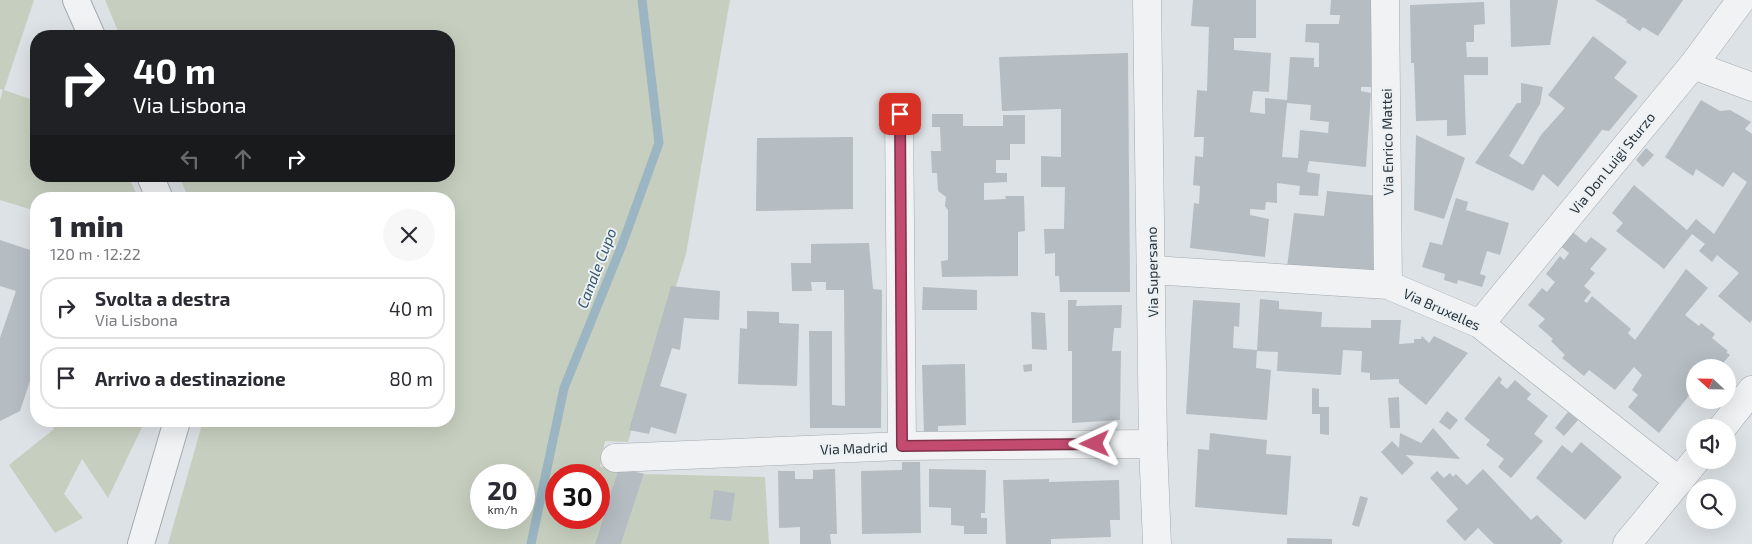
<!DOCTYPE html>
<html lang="it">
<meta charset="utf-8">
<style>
:root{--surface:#fff;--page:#f7f7f7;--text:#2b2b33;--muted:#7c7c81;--line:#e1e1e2}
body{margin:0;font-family:"Exo 2",sans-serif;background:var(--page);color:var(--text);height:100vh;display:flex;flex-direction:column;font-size:19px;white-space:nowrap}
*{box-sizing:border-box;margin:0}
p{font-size:16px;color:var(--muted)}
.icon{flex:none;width:28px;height:28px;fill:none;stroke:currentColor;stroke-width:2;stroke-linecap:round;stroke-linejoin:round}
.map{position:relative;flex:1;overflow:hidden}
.sheet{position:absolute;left:30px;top:192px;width:425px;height:235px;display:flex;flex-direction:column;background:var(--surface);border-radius:20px;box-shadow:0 5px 20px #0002}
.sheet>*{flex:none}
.hud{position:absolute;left:30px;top:30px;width:425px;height:152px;border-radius:20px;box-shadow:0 5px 20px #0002;background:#202124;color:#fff;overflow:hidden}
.needle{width:32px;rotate:292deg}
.controls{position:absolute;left:1686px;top:359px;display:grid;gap:10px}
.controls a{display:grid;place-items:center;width:50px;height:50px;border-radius:50%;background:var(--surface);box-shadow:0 5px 20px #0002;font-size:25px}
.speed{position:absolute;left:470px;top:464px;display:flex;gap:10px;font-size:25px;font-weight:700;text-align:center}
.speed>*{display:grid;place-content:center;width:65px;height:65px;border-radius:50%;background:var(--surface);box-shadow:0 5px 20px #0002;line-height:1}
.speed small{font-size:12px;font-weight:400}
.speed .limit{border:8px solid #d22;background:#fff;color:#111}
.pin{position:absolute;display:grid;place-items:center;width:42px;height:42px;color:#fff;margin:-21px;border-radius:10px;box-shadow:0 2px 8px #0006}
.me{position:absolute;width:55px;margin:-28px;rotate:269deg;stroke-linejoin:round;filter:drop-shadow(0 0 4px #0008)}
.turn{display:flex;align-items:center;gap:18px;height:105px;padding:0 20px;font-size:22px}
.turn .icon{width:65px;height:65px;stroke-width:2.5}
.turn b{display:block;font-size:35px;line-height:42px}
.lanes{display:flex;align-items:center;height:48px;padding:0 20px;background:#0003;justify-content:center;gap:25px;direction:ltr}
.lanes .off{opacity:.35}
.round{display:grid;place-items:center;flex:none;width:52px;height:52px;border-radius:26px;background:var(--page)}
.overview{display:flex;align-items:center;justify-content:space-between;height:85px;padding:0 20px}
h1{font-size:30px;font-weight:800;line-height:38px}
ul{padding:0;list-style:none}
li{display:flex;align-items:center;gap:15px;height:62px;margin:0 10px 8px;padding:0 10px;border:2px solid var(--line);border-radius:20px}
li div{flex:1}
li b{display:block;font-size:19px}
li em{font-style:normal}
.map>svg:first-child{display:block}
.green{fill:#c6cfbf;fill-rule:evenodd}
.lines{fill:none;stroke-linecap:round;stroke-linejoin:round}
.stream{stroke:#9bb5c3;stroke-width:9}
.building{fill:#b5bcc2;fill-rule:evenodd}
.pedestrian-casing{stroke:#a3aaaf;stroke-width:28}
.minor-casing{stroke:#a3aaaf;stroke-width:29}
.tertiary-casing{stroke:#a3aaaf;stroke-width:29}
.pedestrian{stroke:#f0f2f4;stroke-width:26}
.minor{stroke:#f0f2f4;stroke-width:28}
.tertiary{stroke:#f0f2f4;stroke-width:28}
.route-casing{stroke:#7e3148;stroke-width:12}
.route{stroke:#c24b6f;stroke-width:9}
.labels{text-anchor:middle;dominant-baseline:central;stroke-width:4;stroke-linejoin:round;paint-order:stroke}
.street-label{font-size:14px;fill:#28323b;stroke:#ecf1f4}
.water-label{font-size:15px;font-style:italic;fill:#36566b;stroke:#ecf1f4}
</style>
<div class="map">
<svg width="1752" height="544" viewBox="0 0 1752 544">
<rect width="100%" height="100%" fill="#dde2e6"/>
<path class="green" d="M0,0H34L4,90L36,101V176H128L139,199H36V211L0,200V100L3,90L0,89Z
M105,0H730L686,254L628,442L605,441L600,467H619L595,544H168L203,421H449V199H189L179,176H449V36H120ZM481,475H524V518H481ZM556,475H599V518H556Z
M50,421H145L108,498L82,459L64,494L83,518L55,533L9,465L54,429Z
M644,474L765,477L769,544H621Z"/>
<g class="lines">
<path class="stream" d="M531,544L564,388L622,245L659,143L642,0"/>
</g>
<path class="building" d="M1193,0H1256V38H1234V50L1271,53L1269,92L1253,91L1250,112L1265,114V98L1287,100L1290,57L1314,58V67H1319V43L1305,42L1306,24H1339L1340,15H1330L1331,0H1372L1371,87H1361V91L1371,93L1366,167L1309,161L1307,172L1320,174L1318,196L1299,195L1300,186L1277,183V203L1266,202L1265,210L1250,209V215L1269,219L1265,257L1190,248L1194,203L1199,204L1200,186L1193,185L1195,156L1203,157L1204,137H1194L1197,90L1207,91L1209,27L1191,26ZM1287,103L1311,105L1310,120L1329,122L1328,133L1300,130L1298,158L1282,157Z
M1510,0H1558L1550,45L1511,47Z
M1595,0H1683L1658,36L1643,27L1640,31L1626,22L1627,20Z
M1484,2L1485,24L1474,25V42H1466L1467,57H1488V75H1464L1466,135L1447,136V120L1416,121L1414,63H1411V56L1410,5Z
M1593,36L1627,62L1614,78L1638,96L1609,131L1602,130L1558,187L1543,174L1533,191L1475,163L1517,103H1521V83L1543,87L1540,104L1509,156L1523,165L1541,135L1565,108L1548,95Z
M1128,53L1130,292H1060L1059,276H1055V253L1045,254L1044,229H1064L1065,187H1041V156L1061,157V109L1002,111L999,57Z
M1701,100L1720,111L1730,110L1751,122L1745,129L1752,134V320L1750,323L1718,296L1739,273L1717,255L1712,262L1699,251L1705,244L1692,234L1664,269L1616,231L1623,223L1612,213L1634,185L1687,230L1696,219L1714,234L1747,182L1733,172L1723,187L1696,169L1693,176L1665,157Z
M932,114H963V126H1003V115H1025V144H1010V160H996V173H1007V182L984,183V200L1006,199L1005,196H1024L1025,231L1018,232V276L942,277L941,261L948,260V210L945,206L946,197L938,191L937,173H932L931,151H941L940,127H932Z
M1416,135L1465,158L1444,219L1414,210Z
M853,137V209L756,211L757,138Z
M1646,148L1654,155L1643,167L1636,160Z
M1327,191L1380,196L1382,277L1287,267L1294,213L1324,216Z
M1456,198L1468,202L1466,210L1509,223L1500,255L1487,251L1480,274L1486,276L1482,287L1458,280L1457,284L1444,280L1445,274L1422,267L1430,242L1442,245Z
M1570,230L1586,243L1591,237L1607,249L1590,269L1595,273L1584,286L1591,292L1584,301L1587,303L1592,296L1631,329L1628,333L1635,340L1686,269L1708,288L1685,315L1699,326L1701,323L1715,334L1712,338L1728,351L1726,352L1730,355L1719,368H1695V383L1693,386L1695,388L1659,433L1628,407L1638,395L1632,390L1642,375L1634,367L1615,390L1589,370L1584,376L1562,358L1565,355L1551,341L1553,339L1538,326L1545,319L1528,305L1542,288L1547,292L1555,282L1546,274L1560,256L1564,260L1569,253L1558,244Z
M0,240L36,252V363L20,411L0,421V338L16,291L0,286Z
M869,243L873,289L882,290L881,428H810L809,331H832V405L845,406L844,290H826V282H811L812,291H792L791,263H811V244Z
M671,286L720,291L719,320L684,318L680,350L672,348L660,386L687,394L676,434L651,427L649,434L629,430Z
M923,287L977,290V310H922Z
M1260,299L1279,301V309L1322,312L1321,327L1371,328V320H1401L1399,344L1414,343V339H1421L1422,336L1429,343L1434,336L1468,353L1426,405L1399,383V379L1370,380V373L1361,372L1362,351L1343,350L1341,375L1277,371L1278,352L1257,351Z
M1068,300H1077L1076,306L1122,305L1121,328H1114L1112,351H1121L1120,420L1072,423V351H1068Z
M1193,300L1240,303L1239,327L1234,326L1233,348L1257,350L1256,368L1271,370L1267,420L1186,414Z
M747,311L779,312V323L799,324L797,386L738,384L740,328L747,329Z
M1031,312L1045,313L1047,350L1032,349Z
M965,364L966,425L938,426V432L924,433L922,365Z
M1032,364V371L1024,372L1023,365Z
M1499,376L1502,379L1500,383L1507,389L1515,380L1531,394L1527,399L1548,416L1534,434L1543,441L1511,478L1498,467L1504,459L1486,445L1490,440L1464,419Z
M1312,388L1319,389V407H1329V435L1320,434V414H1312Z
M1399,397L1400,428H1390L1388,398Z
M1447,411L1458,420L1450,430L1439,422Z
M1568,412L1578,420L1564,436L1555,428Z
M1433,428L1460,459L1406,455L1414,463L1402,475L1381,452L1392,441L1399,448L1400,433L1421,443Z
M1210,433L1267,440L1266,454L1291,456L1287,515L1195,507L1198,449L1209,450Z
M1581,442L1622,477L1585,520L1536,478L1562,445L1572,453Z
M902,462H920L921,533L862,534L861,471L902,470Z
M619,467L644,474L621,544H595Z
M835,469L837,534H830L831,544H800V527L779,528L778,471H795V479H813V470Z
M929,469L986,470L985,513H981V518H987V534H964V526L951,525V508L929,507Z
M1483,469L1531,520L1537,515L1563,541L1560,544H1494L1478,528L1465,541L1446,521L1458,509L1430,478L1437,471L1444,478L1450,473L1453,477L1456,474L1467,485Z
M1049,479V482L1119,480L1120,520H1110L1111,537L1051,539V544H1006L1003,480Z
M714,490L735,493L731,521L710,519Z
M1360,496L1368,498L1359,527L1352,525Z
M1287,538L1332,539V544H1287Z"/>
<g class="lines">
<g class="pedestrian-casing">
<path id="pedestrian" d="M76,0L92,36
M150,176L160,199
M141,544L177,421"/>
</g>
<g class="minor-casing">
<path id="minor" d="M1385,0L1388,285
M1693,65L1752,87
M899,114L902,446
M1152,270L1388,285L1480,324L1679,481
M1480,324L1693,65L1741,0
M615,458L902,446L1153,444"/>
</g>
<g class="tertiary-casing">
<path id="tertiary" d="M1147,0L1153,444L1157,544
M1722,428L1752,390
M1627,544L1696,460"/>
</g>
<use href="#pedestrian" class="pedestrian"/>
<use href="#minor" class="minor"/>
<use href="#tertiary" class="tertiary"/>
</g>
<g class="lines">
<g class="route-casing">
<path id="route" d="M900,114L902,446L1095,444"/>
</g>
<use href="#route" class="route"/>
</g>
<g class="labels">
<g class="street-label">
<text transform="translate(1387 142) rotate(-91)">Via Enrico Mattei</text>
<text transform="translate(1612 163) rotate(-51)">Via Don Luigi Sturzo</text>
<text transform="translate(1152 272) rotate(-91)">Via Supersano</text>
<text transform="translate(1442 309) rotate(24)">Via Bruxelles</text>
<text transform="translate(854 448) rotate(-2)">Via Madrid</text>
</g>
<g class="water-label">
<text transform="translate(596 268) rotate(-69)">Canale Cupo</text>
</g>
</g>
</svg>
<div class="controls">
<a><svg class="needle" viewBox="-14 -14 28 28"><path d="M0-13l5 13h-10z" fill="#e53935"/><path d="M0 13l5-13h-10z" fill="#7c7c81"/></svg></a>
<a><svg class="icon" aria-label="sound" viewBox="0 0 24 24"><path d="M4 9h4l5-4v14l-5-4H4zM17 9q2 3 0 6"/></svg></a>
<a><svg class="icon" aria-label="search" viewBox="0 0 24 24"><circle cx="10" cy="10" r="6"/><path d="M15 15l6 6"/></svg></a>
</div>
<div class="speed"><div>20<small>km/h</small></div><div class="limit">30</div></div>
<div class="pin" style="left:900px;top:114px;background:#d93025"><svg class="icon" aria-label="arrive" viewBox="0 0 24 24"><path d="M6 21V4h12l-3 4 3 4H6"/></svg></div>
<svg class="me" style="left:1095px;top:444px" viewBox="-20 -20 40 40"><path d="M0-17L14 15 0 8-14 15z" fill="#c24b6f" stroke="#fff" stroke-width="4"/></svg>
<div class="hud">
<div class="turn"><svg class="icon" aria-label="right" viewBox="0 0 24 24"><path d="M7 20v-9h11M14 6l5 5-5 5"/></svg><div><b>40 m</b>Via Lisbona</div></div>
<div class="lanes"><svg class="icon off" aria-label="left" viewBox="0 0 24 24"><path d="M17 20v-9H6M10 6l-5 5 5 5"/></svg><svg class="icon off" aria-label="ahead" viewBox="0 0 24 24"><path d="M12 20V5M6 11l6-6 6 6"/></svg><svg class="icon" aria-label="right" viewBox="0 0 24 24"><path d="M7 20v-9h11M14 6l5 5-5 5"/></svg></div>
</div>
<section class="sheet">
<div class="overview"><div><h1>1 min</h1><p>120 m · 12:22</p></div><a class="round"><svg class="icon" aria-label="close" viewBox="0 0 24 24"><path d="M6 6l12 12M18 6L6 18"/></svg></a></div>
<ul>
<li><svg class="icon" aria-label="right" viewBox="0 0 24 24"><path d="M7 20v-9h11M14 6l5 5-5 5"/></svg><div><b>Svolta a destra</b><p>Via Lisbona</p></div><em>40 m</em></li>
<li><svg class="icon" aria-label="arrive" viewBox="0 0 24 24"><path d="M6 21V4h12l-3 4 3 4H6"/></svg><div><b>Arrivo a destinazione</b></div><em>80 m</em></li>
</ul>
</section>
</div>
